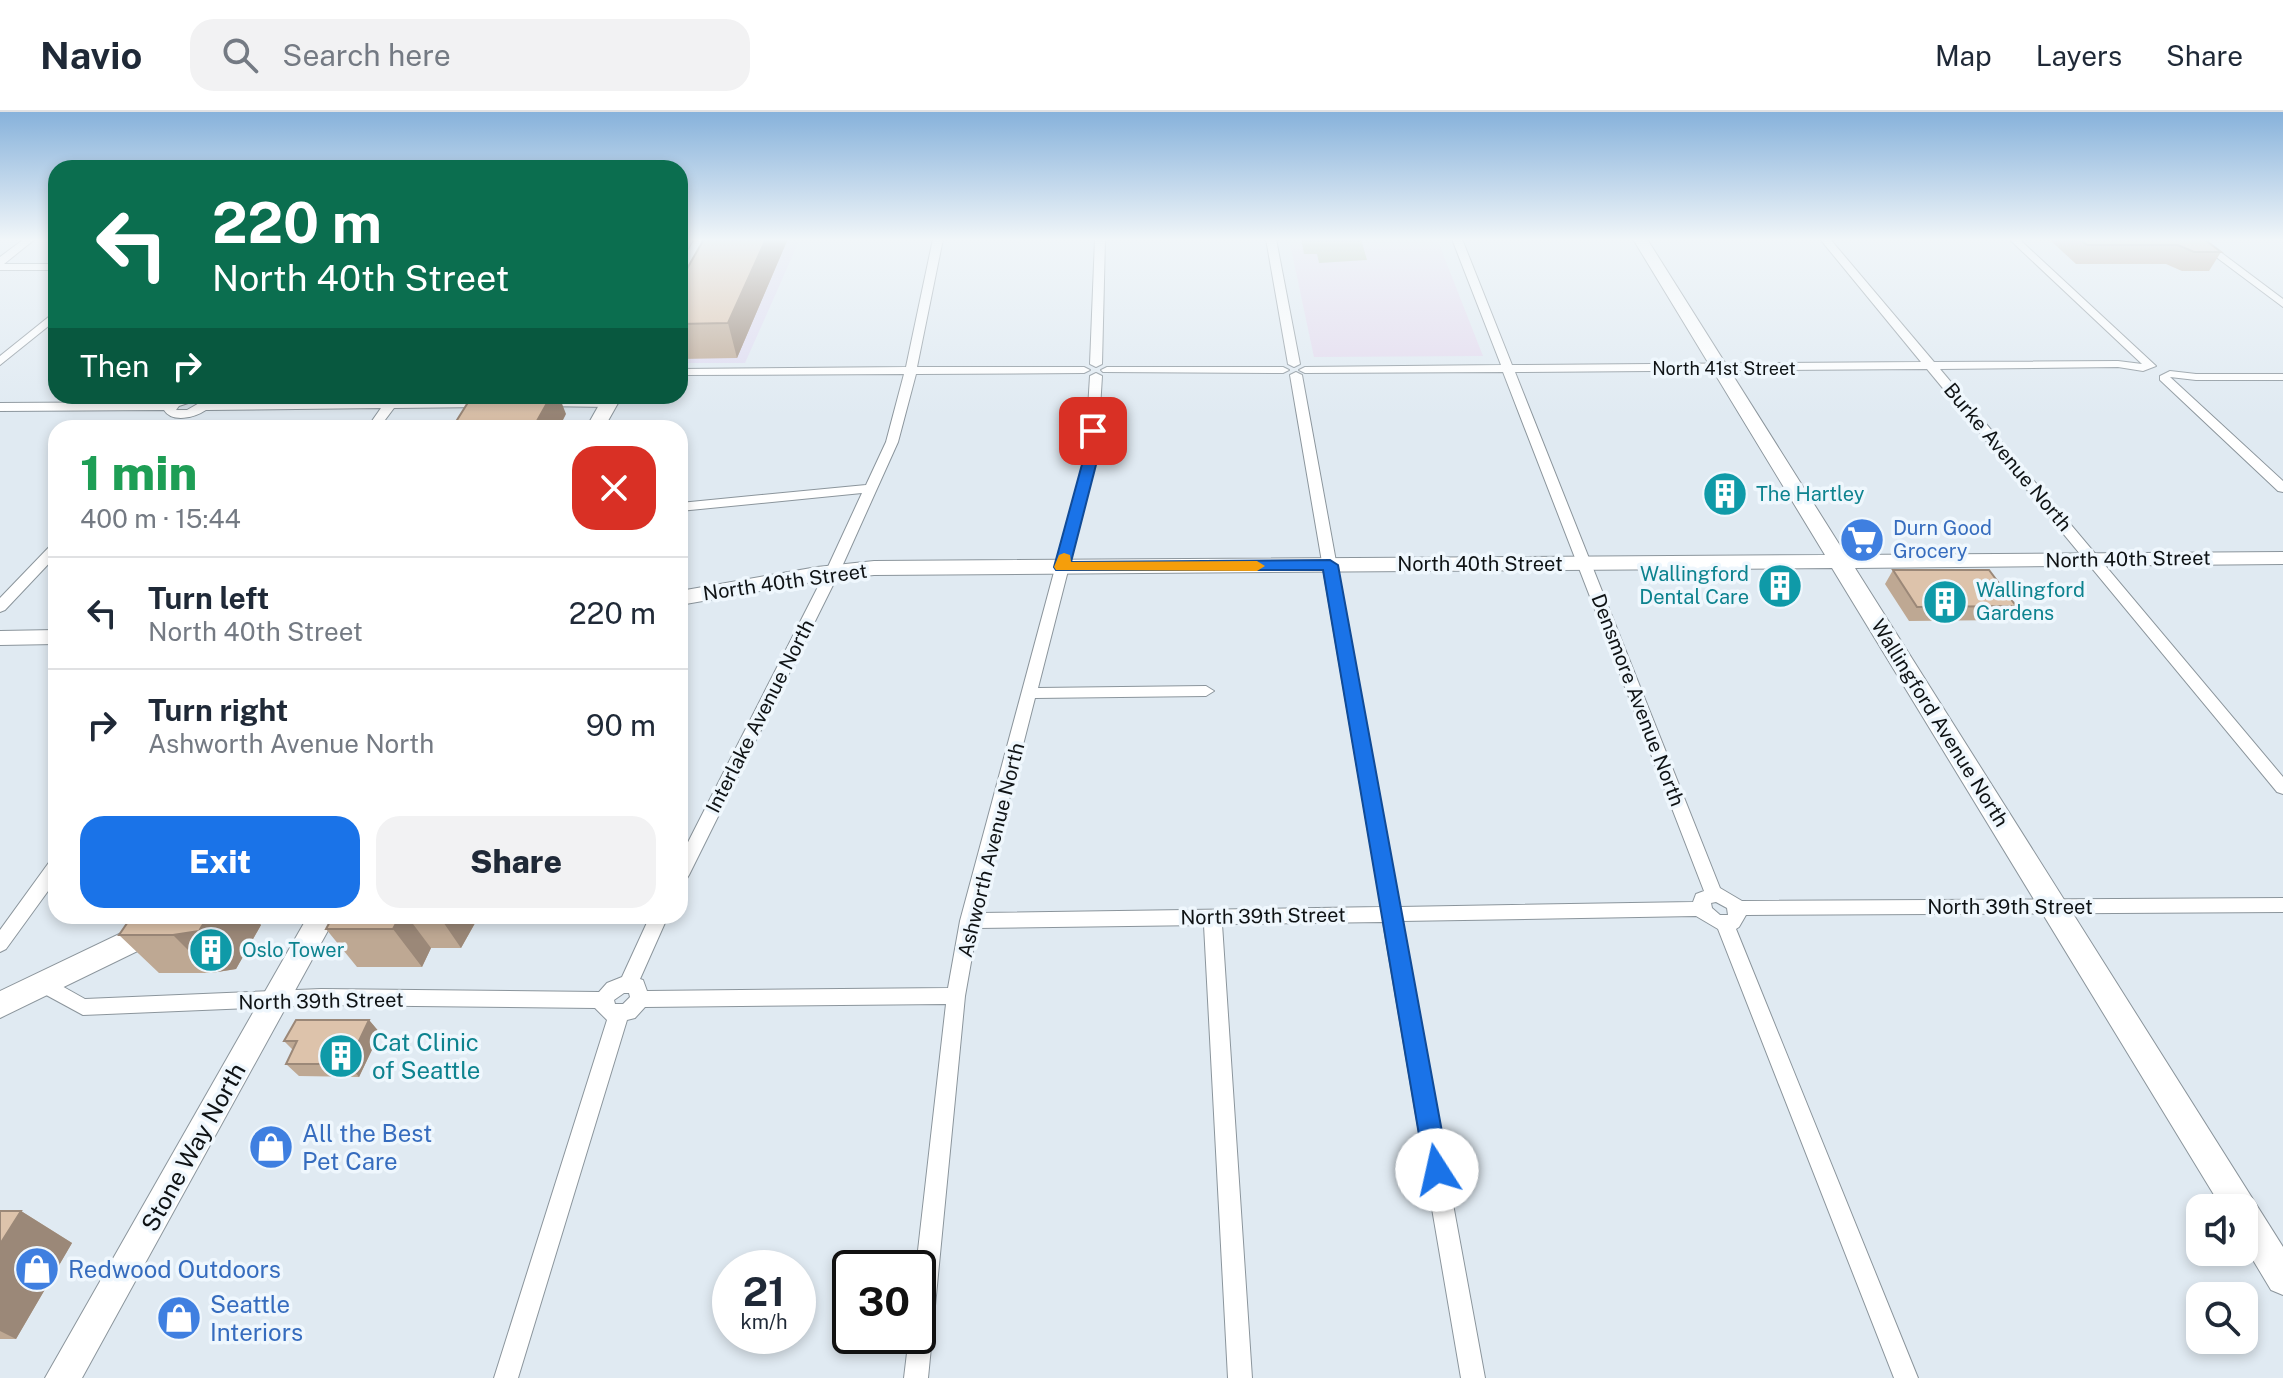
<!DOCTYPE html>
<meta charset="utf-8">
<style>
:root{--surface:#fff;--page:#f2f2f3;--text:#1f2937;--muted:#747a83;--line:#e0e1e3;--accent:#1a73e8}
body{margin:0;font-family:"Public Sans",sans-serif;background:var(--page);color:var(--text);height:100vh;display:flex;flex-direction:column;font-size:30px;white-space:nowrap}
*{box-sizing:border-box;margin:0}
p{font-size:26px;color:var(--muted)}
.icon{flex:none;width:44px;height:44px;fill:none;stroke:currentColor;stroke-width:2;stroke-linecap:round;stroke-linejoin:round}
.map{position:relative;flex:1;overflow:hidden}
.details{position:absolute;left:48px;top:308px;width:640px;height:504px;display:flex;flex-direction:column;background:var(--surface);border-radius:24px;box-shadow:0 4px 12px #0003}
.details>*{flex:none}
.hud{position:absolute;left:48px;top:48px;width:640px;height:244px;border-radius:24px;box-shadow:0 4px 12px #0003;background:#0b6e4f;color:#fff;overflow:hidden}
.fabs{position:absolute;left:2186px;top:1082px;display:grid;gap:16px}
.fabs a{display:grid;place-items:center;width:72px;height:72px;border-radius:16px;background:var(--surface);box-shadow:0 4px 12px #0003;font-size:40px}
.speed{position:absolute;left:712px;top:1138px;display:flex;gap:16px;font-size:40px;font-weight:700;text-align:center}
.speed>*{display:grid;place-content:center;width:104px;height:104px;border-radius:50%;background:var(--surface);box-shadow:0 4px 12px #0003;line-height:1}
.speed small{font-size:20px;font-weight:400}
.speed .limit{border:4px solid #111;border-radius:12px;background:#fff;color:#111}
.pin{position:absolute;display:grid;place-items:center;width:68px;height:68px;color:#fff;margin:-34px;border-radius:16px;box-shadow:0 4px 12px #0006}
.me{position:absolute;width:88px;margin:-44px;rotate:350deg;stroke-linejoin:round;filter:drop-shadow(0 0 6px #0008)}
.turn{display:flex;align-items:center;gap:28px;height:168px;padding:0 32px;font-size:36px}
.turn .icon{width:104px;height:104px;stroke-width:2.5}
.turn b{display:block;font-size:56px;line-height:68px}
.then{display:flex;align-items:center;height:76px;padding:0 32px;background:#0003;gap:16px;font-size:30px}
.round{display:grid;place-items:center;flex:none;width:84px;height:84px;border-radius:24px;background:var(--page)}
.headline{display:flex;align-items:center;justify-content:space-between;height:136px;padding:0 32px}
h1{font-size:48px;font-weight:800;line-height:60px;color:#1e9e55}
.button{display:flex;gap:16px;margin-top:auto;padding:16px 32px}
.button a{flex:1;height:92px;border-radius:24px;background:var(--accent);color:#fff;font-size:32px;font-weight:800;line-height:92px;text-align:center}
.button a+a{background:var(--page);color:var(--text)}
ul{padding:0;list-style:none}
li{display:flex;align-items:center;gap:24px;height:112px;padding:0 32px;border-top:2px solid var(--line)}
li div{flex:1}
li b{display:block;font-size:30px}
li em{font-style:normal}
header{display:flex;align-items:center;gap:48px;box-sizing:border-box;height:112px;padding:0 40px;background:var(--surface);border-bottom:2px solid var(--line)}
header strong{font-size:38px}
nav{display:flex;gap:44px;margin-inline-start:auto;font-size:28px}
.search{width:560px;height:72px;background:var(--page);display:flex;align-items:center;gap:20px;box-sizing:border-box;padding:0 28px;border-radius:24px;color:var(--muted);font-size:30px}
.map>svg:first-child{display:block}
.commercial{fill:#dfdbf1}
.education{fill:#e4daee}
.green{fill:#bbc3a5}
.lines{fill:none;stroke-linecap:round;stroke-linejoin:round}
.street-casing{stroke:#8b959c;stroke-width:2}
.secondary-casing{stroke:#8b959c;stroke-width:2}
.street{fill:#fff;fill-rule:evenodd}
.secondary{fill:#fff;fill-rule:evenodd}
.wall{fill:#bea893}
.shaded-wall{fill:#9b8878}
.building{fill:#ddc3ab;stroke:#9b8878;stroke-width:2}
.route{fill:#1a73e8;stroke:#114b97;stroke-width:2}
.slow{fill:#f59e0b}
.labels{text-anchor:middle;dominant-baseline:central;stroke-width:7;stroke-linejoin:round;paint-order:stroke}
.far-street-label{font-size:18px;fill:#0f1315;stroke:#eff7fd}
.street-label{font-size:20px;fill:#0f1315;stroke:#eff7fd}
.culture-label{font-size:20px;fill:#0d838f;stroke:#eff7fd;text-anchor:start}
.shop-label{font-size:20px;fill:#366cbe;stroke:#eff7fd;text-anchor:start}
.near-culture-label{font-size:24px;fill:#0d838f;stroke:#eff7fd;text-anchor:start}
.near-shop-label{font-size:24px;fill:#366cbe;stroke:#eff7fd;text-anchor:start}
.near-street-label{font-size:24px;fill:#0f1315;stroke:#eff7fd}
</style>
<header>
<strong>Navio</strong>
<div class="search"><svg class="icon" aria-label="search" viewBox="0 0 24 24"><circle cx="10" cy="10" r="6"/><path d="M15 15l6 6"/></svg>Search here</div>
<nav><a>Map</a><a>Layers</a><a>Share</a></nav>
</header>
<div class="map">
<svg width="2283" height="1266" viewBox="0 0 2283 1266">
<rect width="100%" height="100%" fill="#e0eaf2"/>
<path class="commercial" d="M680,127H800L745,251H680Z"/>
<path class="education" d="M1289,127H1437L1483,244L1314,245Z"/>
<path class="green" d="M1301,127H1361L1367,148L1319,151L1317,142H1304Z"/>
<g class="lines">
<g class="street-casing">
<path id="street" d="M24,127H35L4,152H56V158H0V145Z
M933,127H943L917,255H1084L1090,258L1084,261L916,262L898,330L840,459L689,763L686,768L680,770V746L826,459L862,381L680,399V391L866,373L886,330L904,262L680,263V257L906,255Z
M1095,127H1105L1102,252L1096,255L1090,252Z
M1266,127H1276L1300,252L1294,255L1288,252Z
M1452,127H1462L1512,253L1921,250L1820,127H1830L1934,250L2118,249L2142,252L2009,127H2019L2156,254L2143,259L2118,255L1940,257L2283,665V682L2277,680L1927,257L1515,260L1720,776L1742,789L2283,786V800L1746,803L1739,815L1736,817L1918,1266H1894L1718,817L1696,804L1401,809L1485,1266H1461L1383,810L1222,812L1252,1266H1228L1204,813L977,816L965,884L928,1266H904L909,1224H918L916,1156L946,892L645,895L635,906L627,908L518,1266H494L607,908L595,896L321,893L83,903L37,878L35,872L37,866L44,864L85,887L321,877L599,880L607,871L622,865L650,804H668L640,867L643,868L647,879L948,876L960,809L1085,345L1090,264L1096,261L1102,264L1097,345L1038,576L1206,574L1214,579L1206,584L1035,586L980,801L1381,795L1290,263L1296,260L1302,263L1399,795L1693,790L1696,782L1704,779L1503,260L1305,261L1299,258L1305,255L1501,253ZM1716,790L1727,796L1728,803H1720L1712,796L1711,791ZM624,881H629L630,885L623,892H615L614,888Z
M2192,127H2203L2283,187V195Z
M56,199V208L0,253V244Z
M1107,255H1283L1289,258L1283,261L1103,260L1101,258Z
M2170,259L2196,262H2283V268H2196L2170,265L2283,369V380L2278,379L2160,268V264Z
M184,284H208L213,290L387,288L390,284H400L399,288L488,287L494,291L488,295L394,296L379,316H367L381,296L206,298C194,306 172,311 164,298L0,299V291L169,290ZM194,289L201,290L187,298H176L179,294Z
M543,287H609L615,291L609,295L539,294L537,291Z
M56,432V444L5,498L0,500V486L51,433Z
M56,747V768L6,837L0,840V818L50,749Z"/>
</g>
<g class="secondary-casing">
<path id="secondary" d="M695,127H709L688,166L680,171V152Z
M1633,127H1647L1846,443L2283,440V452L1855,456L2283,1135V1183L2271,1178L2244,1133V1096H2222L1832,456L874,463L817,469L680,493V479L817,455L874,449L1825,443Z
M604,284H622L604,316H586Z
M56,518V532L0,533V519Z
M157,804H197L193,812L0,906V879Z
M308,804H336L82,1266H45Z"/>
</g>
<use href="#street" class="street"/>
<use href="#secondary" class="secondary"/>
</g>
<path class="wall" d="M704,127H787V129L737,246L680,247V169Z
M2052,127H2204L2221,140L2209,159H2182L2166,152H2076L2051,129Z
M1893,458L2016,494L2007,508L1909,509L1885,472Z
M132,804H252L261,813L236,857L211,861H159L119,823Z
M333,804H479L461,836H431L422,855H357L326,817Z
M369,908L380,921L359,965L299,964L286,952L293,938L284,929Z
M0,1099H21L72,1131L16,1227H0Z"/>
<path class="shaded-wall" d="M766,127H787V129L737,246L728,211Z
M551,284H559L566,302L559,316H533Z
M208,804H252L261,813L236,857L211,861L173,823Z
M400,804H407L431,836L422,855L393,817Z
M439,804H479L461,836Z
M369,908L380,921L359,965L348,952Z
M21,1099L72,1131L16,1227L0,1219V1132Z"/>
<path class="building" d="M704,127H766L728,211L680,212V169Z
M2080,127H2204L2221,140H2194L2178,133H2087Z
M472,284H551L533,316H452Z
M1893,458H1989L2016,494L1917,495Z
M132,804H208L199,819L173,823H119Z
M333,804H400L393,817H326Z
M296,908H369L348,952H286L297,929H284Z
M0,1099H21L0,1132Z"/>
<linearGradient id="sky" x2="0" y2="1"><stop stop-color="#87b2db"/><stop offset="0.42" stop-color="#f1f6f9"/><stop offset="1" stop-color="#f1f6f9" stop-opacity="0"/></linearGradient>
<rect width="2283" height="304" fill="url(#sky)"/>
<path class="route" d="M1093,314L1100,319L1098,345L1071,450L1330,448L1338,453L1449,1058L1445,1067L1437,1070L1428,1067L1425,1058L1323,458H1056L1054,455L1084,345L1086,319Z"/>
<path class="slow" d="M1064,441L1070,443L1071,450L1257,449L1265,454L1257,459L1056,458L1054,455L1059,443Z"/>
<defs>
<g id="building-disc" transform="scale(2.3)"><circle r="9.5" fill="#0f9aa8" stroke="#eff7fd"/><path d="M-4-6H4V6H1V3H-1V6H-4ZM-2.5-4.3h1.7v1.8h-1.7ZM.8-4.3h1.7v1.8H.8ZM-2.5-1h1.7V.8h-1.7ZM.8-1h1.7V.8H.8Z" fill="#fff"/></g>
<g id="supermarket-disc" transform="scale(2.3)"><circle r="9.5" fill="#3f7fe0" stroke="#eff7fd"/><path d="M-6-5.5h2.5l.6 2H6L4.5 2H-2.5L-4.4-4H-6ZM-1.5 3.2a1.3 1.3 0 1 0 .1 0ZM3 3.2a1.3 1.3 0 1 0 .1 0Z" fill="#fff"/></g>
<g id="shop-disc" transform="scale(2.3)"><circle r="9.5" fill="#3f7fe0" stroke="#eff7fd"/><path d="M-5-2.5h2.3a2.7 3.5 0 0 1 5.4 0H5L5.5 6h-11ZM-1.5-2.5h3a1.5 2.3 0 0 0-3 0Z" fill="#fff"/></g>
</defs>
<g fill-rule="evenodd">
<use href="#building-disc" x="1725" y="382"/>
<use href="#supermarket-disc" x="1862" y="428"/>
<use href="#building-disc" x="1780" y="474"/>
<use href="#building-disc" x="1945" y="490"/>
<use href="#building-disc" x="211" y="838"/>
<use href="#building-disc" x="341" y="944"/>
<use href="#shop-disc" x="271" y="1035"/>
<use href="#shop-disc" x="37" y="1157"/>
<use href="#shop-disc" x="179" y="1206"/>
</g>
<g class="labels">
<g class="far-street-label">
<text x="1724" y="256">North 41st Street</text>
</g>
<g class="street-label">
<text transform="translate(2008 345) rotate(50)">Burke Avenue North</text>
<text transform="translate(2128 447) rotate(-1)">North 40th Street</text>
<text x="1480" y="452">North 40th Street</text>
<text transform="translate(785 470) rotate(-8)">North 40th Street</text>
<text transform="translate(1638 588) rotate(69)">Densmore Avenue North</text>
<text transform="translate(760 604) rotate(-63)">Interlake Avenue North</text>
<text transform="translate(1940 611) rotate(58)">Wallingford Avenue North</text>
<text transform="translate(991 738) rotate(-76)">Ashworth Avenue North</text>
<text x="2010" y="795">North 39th Street</text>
<text transform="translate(1263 804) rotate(-1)">North 39th Street</text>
<text transform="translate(321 889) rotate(-1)">North 39th Street</text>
</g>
<g class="culture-label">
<text x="1756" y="382">The Hartley</text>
<text x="1749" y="462" text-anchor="end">Wallingford<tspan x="1749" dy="23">Dental Care</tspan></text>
<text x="1976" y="478">Wallingford<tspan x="1976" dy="23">Gardens</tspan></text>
<text x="242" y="838">Oslo Tower</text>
</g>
<g class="shop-label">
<text x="1893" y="416">Durn Good<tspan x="1893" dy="23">Grocery</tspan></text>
</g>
<g class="near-culture-label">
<text x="372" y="930">Cat Clinic<tspan x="372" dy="28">of Seattle</tspan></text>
</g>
<g class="near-shop-label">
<text x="302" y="1021">All the Best<tspan x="302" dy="28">Pet Care</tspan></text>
<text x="68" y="1157">Redwood Outdoors</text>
<text x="210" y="1192">Seattle<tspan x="210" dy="28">Interiors</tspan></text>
</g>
<g class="near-street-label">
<text transform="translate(193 1035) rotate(-61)">Stone Way North</text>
</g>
</g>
</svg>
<div class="fabs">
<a><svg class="icon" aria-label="sound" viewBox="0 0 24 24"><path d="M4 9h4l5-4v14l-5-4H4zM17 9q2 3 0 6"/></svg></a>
<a><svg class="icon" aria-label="search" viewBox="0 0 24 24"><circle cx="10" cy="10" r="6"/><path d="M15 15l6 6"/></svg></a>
</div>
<div class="speed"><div>21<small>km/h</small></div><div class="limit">30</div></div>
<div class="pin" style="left:1093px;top:319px;background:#d93025"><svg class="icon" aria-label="arrive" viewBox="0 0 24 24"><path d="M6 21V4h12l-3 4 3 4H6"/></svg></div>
<svg class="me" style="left:1437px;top:1058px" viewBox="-20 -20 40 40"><circle r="19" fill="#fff"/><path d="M0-13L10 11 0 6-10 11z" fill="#1a73e8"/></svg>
<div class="hud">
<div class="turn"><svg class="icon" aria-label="left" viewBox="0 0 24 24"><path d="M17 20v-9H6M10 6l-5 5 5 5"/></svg><div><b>220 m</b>North 40th Street</div></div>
<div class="then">Then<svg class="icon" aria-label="right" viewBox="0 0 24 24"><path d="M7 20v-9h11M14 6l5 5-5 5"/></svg></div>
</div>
<section class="details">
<div class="headline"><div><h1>1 min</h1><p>400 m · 15:44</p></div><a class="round" style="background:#d93025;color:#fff"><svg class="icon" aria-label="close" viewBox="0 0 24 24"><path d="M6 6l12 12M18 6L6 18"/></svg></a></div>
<ul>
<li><svg class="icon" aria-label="left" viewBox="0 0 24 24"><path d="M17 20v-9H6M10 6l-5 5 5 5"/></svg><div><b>Turn left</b><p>North 40th Street</p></div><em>220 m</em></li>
<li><svg class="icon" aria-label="right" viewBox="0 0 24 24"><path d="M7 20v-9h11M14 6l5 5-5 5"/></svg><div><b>Turn right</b><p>Ashworth Avenue North</p></div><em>90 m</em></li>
</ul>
<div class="button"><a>Exit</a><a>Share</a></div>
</section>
</div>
